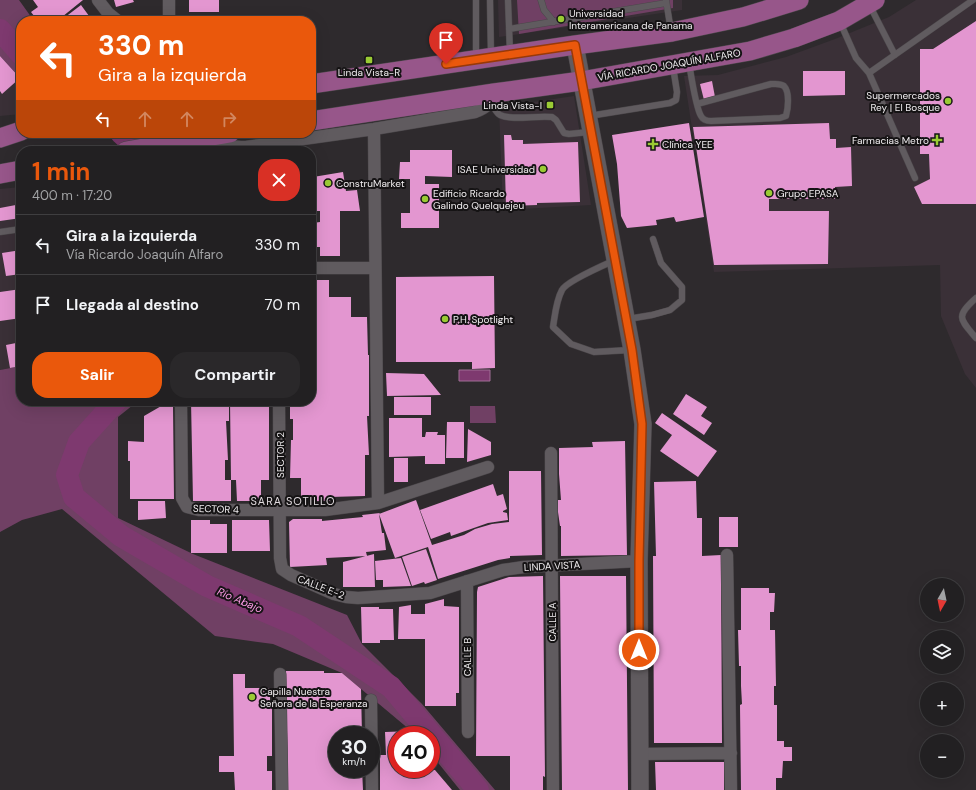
<!DOCTYPE html>
<html lang="es">
<meta charset="utf-8">
<style>
:root{--surface:#222022;--page:#2a282a;--text:#f1f3f6;--muted:#a2a3a5;--line:#3f3e40;--accent:#ea580c}
body{margin:0;font-family:"DM Sans",sans-serif;background:var(--page);color:var(--text);height:100vh;display:flex;flex-direction:column;font-size:15px;white-space:nowrap}
*{box-sizing:border-box;margin:0}
p{font-size:13px;color:var(--muted)}
.icon{flex:none;width:22px;height:22px;fill:none;stroke:currentColor;stroke-width:2;stroke-linecap:round;stroke-linejoin:round}
.map{position:relative;flex:1;overflow:hidden}
.drawer{position:absolute;left:16px;top:146px;width:300px;height:260px;display:flex;flex-direction:column;background:var(--surface);border-radius:16px;box-shadow:0 4px 16px #0002,0 0 0 1px var(--line)}
.drawer>*{flex:none}
.hud{position:absolute;left:16px;top:16px;width:300px;height:122px;border-radius:16px;box-shadow:0 4px 16px #0002,0 0 0 1px var(--line);background:#ea580c;color:#fff;overflow:hidden}
.needle{width:26px;rotate:189deg}
.fabs{position:absolute;left:920px;top:578px;display:grid;gap:8px}
.fabs a{display:grid;place-items:center;width:44px;height:44px;border-radius:50%;background:var(--surface);box-shadow:0 4px 16px #0002,0 0 0 1px var(--line);font-size:20px}
.speed{position:absolute;left:328px;top:726px;display:flex;gap:8px;font-size:20px;font-weight:700;text-align:center}
.speed>*{display:grid;place-content:center;width:52px;height:52px;border-radius:50%;background:var(--surface);box-shadow:0 4px 16px #0002,0 0 0 1px var(--line);line-height:1}
.speed small{font-size:10px;font-weight:400}
.speed .limit{border:6px solid #d22;background:#fff;color:#111}
.pin{position:absolute;display:grid;place-items:center;width:34px;height:34px;color:#fff;margin:-41px -17px;border-radius:50% 50% 50% 0;rotate:-45deg;box-shadow:0 0 4px #0007}
.pin .icon{rotate:45deg}
.me{position:absolute;width:44px;margin:-22px;rotate:0deg;stroke-linejoin:round;filter:drop-shadow(0 0 3px #0008)}
.turn{display:flex;align-items:center;gap:14px;height:84px;padding:0 16px;font-size:18px}
.turn .icon{width:52px;height:52px;stroke-width:2.5}
.turn b{display:block;font-size:28px;line-height:34px}
.lanes{display:flex;align-items:center;height:38px;padding:0 16px;background:#0003;justify-content:center;gap:20px;direction:ltr}
.lanes .off{opacity:.35}
.round{display:grid;place-items:center;flex:none;width:42px;height:42px;border-radius:16px;background:var(--page)}
.head{display:flex;align-items:center;justify-content:space-between;height:68px;padding:0 16px}
h1{font-size:24px;font-weight:700;line-height:30px;color:var(--accent)}
.primary-button{display:flex;gap:8px;margin-top:auto;padding:8px 16px}
.primary-button a{flex:1;height:46px;border-radius:16px;background:var(--accent);color:#fff;font-size:16px;font-weight:700;line-height:46px;text-align:center}
.primary-button a+a{background:var(--page);color:var(--text)}
ul{padding:0;list-style:none}
li{display:flex;align-items:center;gap:12px;height:60px;padding:0 16px;border-top:1px solid var(--line)}
li div{flex:1}
li b{display:block;font-size:15px}
li em{font-style:normal}
.map>svg:first-child{display:block}
.built{fill:#3a3037}
.green{fill:#704064}
.water{fill:#7e396f;stroke:#a06f96}
.lines{fill:none;stroke-linecap:round;stroke-linejoin:round}
.river{stroke:#7e396f;stroke-width:22}
.building{fill:#e396d0}
.lane-casing{stroke:#4b474a;stroke-width:7}
.street-casing{stroke:#4b474a;stroke-width:13}
.secondary-casing{stroke:#4b474a;stroke-width:18}
.primary-casing{stroke:#4b474a;stroke-width:20}
.lane{stroke:#605b5f;stroke-width:6}
.street{stroke:#605b5f;stroke-width:12}
.secondary{stroke:#605b5f;stroke-width:17}
.primary{stroke:#97568a;stroke-width:19}
.route-casing{stroke:#983908;stroke-width:10}
.route{stroke:#ea580c;stroke-width:7}
.poi-dot{fill:#9acb34;stroke:#151314;stroke-width:1.5}
.labels{text-anchor:middle;dominant-baseline:central;stroke-width:4;stroke-linejoin:round;paint-order:stroke}
.poi-label{font-size:10px;fill:#f1eef0;stroke:#151314;text-anchor:start}
.street-label{font-size:10px;fill:#f1eef0;stroke:#151314}
.neighbourhood-label{font-size:11px;letter-spacing:1px;fill:#e0dade;stroke:#151314}
.water-label{font-size:11px;font-style:italic;fill:#fd9be6;stroke:#151314}
</style>
<div class="map">
<svg width="976" height="790" viewBox="0 0 976 790">
<rect width="100%" height="100%" fill="#2e2a2d"/>
<path class="built" d="M498,0H682V10L499,37Z
M916,0H976V388L965,374L941,316L940,265L714,272L684,76L718,75L786,57L835,39L889,17Z
M0,56L21,79V114L0,116Z
M574,96L591,205L503,210L499,107Z
M21,187V366L0,370V189Z"/>
<path class="green" d="M0,0H19L34,21H21V79L0,56Z
M517,0H673V8L519,34Z
M21,366V401H138L118,417V518L193,554L347,615L362,644L422,704L495,790H460L431,754V735H416L342,673L273,644L215,636L62,509L22,520L0,532V370Z
M470,406H495L496,423H470Z"/>
<path class="water" d="M459,370H490V381H459Z"/>
<g class="lines">
<path class="river" d="M0,30L21,54
M121,133L141,151
M116,401L79,442L67,475L74,497L121,536L207,586L299,626L391,687L478,790"/>
</g>
<path class="building" d="M33,0H83L57,21H38L31,12L38,7Z
M114,0H133L134,2L116,7Z
M189,0H219V12H189Z
M81,5L92,20L91,21H60Z
M976,21V204H922L914,187L930,179L929,154H920V49H933Z
M0,56L20,78L2,94L0,91Z
M803,71H845V95L803,96Z
M712,81L715,97L704,100L700,84Z
M689,123L704,217L676,222L674,217L656,220L657,225L627,228L621,216L617,164L612,135Z
M829,123L830,139H836V148L851,147L852,186L835,187V199H769V211H829L828,264L714,265L693,127Z
M504,135H511L512,140H523V144L578,142L580,202L537,203V205L506,206Z
M410,150H452V177L425,176V184H439V228H401V213H410V179H399L400,162H410Z
M311,167H312L313,177L343,172L346,191L357,190L360,211H340V256H320V247H311V216H313V223L320,222V211H311Z
M21,204V218L0,221V208Z
M21,250V274L6,276L2,253Z
M494,276L495,368L472,369V362H396V277Z
M311,280H329V297H351V317H367L368,355H369V416H367L369,455H365V496L330,497V501H316V497H301V478H290L291,440H293V419H290V401H311Z
M21,289V318L0,321V292Z
M21,342V366L10,368L6,345Z
M386,373L424,374L441,395L387,396Z
M686,394L707,407L701,416L712,423L704,435L673,414Z
M394,397H431V415H394Z
M191,401H229V421H226L228,460H225V480H231V501H193Z
M230,401H269V480H261V501H237L236,480H231Z
M163,405H173L174,499H130V461H128V441L144,442V416Z
M662,413L717,451L698,477L660,451L672,435L655,423Z
M389,418H422V437H425L426,432H438L437,435H445V464H425V456L389,457Z
M447,422H464V458H446Z
M468,429L491,442V455L467,462Z
M625,441L627,555L561,556V526H560L558,512V500H561L559,474V448L593,447L592,442Z
M394,458H408V482H394Z
M509,471H541L542,555L510,556V558L498,560L438,579L428,547L395,558L379,514L382,533H384L386,550L366,552L367,556L326,558L327,565L290,567L289,522L293,519H322V521L363,517L362,515L380,513L379,514L416,500L432,545L464,535L475,529L492,524L509,522Z
M696,481L697,518H702V556L721,555L722,743H654L653,556H656L654,482Z
M493,484L497,496L503,494L507,509L503,511V512L507,513L508,520L488,523L451,536L450,532L431,539L420,510Z
M138,501H165L166,518L138,520Z
M719,517H738V547H719Z
M191,520H210V524H227V553H191Z
M232,520H269L270,551H232Z
M426,549L437,580L425,584L424,582L412,586L402,557Z
M374,554L375,587H343V562Z
M401,558L411,586L383,587V580H376L375,561Z
M543,576L545,777L543,776V790H510V756H476L477,592L478,587L509,577Z
M560,576H626L628,790H562Z
M741,588H769V593H775L774,612H770V630H775L776,686H774V705H777V741H784V747H792V761H783L782,778H776V790H741L740,705L742,704L741,686V666H739L738,630H741Z
M444,599V606L459,607V693H456V706H425V639H398L399,607L411,605V614H425V604Z
M361,607H379V609H393L394,640H380V643H362Z
M286,671H324V673H342L361,689L362,735H337V769H362L363,790H288Z
M233,674H245V688H270V706H272V756H267V771H272V790H235L234,772H219V756H234Z
M413,731V735H397V769L435,770L452,790H380V755H386L385,732Z
M655,762H724V790H656Z"/>
<g class="lines">
<g class="lane-casing">
<path id="lane" d="M476,0V58
M490,0L491,56
M508,0L510,53
M541,0L544,10L554,22
M666,0L671,31
M870,6L895,55
M840,22L856,58L869,73L915,178
M509,29L666,3
M689,63C691,75 696,108 701,116C703,120 707,121 711,121L780,118L786,116C788,109 790,92 784,86C780,83 775,84 771,84L697,104
M869,73L973,0
M491,101C493,106 495,112 500,115C513,121 537,115 552,117L556,120L564,133L569,134L589,132
M589,116L670,103L676,100L677,92L673,67
M0,232L21,229
M613,261C604,265 566,282 562,290C556,301 555,315 553,327L571,344L594,352L630,350
M976,298C955,317 960,319 976,338
M628,319L652,315L670,310L682,300V287L661,263L653,239"/>
</g>
<g class="street-casing">
<path id="street" d="M98,0L108,13L118,21
M169,0V21
M374,129L378,503
M212,136C224,145 231,147 246,147L374,129L475,112C486,108 490,104 494,93
M311,268H375
M279,401L280,558L282,569L291,575L334,594L346,597L358,598L430,593L503,570L524,567L639,561
M181,403L182,498L187,507L199,510H325L378,503L488,467
M551,453L553,790
M727,555L731,790
M467,581L468,732
M280,674L282,790
M371,700L372,790
M639,754L731,753"/>
</g>
<g class="secondary-casing">
<path id="secondary" d="M575,45L632,350L643,424L639,561L640,790"/>
</g>
<g class="primary-casing">
<path id="primary" d="M311,84L575,45L672,32L743,17L799,0
M311,121L494,93L581,81L750,51L794,38L839,21L875,0
M0,138L21,131
M126,151L230,133
M0,174L21,170"/>
</g>
<use href="#lane" class="lane"/>
<use href="#street" class="street"/>
<use href="#secondary" class="secondary"/>
<use href="#primary" class="primary"/>
</g>
<g class="lines">
<g class="route-casing">
<path id="route" d="M446,64L575,45L632,350L642,424L639,561V650"/>
</g>
<use href="#route" class="route"/>
</g>
<g class="poi-dot">
<circle cx="561" cy="19" r="4"/>
<rect x="365" y="56" width="8" height="8" rx="2"/>
<circle cx="948" cy="101" r="4"/>
<rect x="546" y="101" width="8" height="8" rx="2"/>
<path d="M935 134h4v4h4v4h-4v4h-4v-4h-4v-4h4z"/>
<path d="M651 138h4v4h4v4h-4v4h-4v-4h-4v-4h4z"/>
<circle cx="543" cy="169" r="4"/>
<circle cx="328" cy="183" r="4"/>
<circle cx="769" cy="193" r="4"/>
<circle cx="425" cy="199" r="4"/>
<circle cx="445" cy="319" r="4"/>
<circle cx="252" cy="697" r="4"/>
</g>
<g class="labels">
<g class="poi-label">
<text x="569" y="13">Universidad<tspan x="569" dy="12">Interamericana de Panama</tspan></text>
<text x="369" y="72" text-anchor="middle">Linda Vista-R</text>
<text x="940" y="95" text-anchor="end">Supermercados<tspan x="940" dy="12">Rey | El Bosque</tspan></text>
<text x="542" y="105" text-anchor="end">Linda Vista-I</text>
<text x="929" y="140" text-anchor="end">Farmacias Metro</text>
<text x="662" y="144">Clínica YEE</text>
<text x="535" y="169" text-anchor="end">ISAE Universidad</text>
<text x="336" y="183">ConstruMarket</text>
<text x="433" y="193">Edificio Ricardo<tspan x="433" dy="12">Galindo Quelquejeu</tspan></text>
<text x="777" y="193">Grupo EPASA</text>
<text x="453" y="319">P.H. Spotlight</text>
<text x="260" y="691">Capilla Nuestra<tspan x="260" dy="12">Señora de la Esperanza</tspan></text>
</g>
<g class="street-label">
<text transform="translate(669 65) rotate(-10)">VÍA RICARDO JOAQUÍN ALFARO</text>
<text transform="translate(280 455) rotate(-90)">SECTOR 2</text>
<text transform="translate(216 509) rotate(2)">SECTOR 4</text>
<text transform="translate(552 566) rotate(-3)">LINDA VISTA</text>
<text transform="translate(321 587) rotate(21)">CALLE E-2</text>
<text transform="translate(552 622) rotate(-90)">CALLE A</text>
<text transform="translate(467 657) rotate(-90)">CALLE B</text>
</g>
<g class="neighbourhood-label">
<text x="293" y="501">SARA SOTILLO</text>
</g>
<g class="water-label">
<text transform="translate(240 600) rotate(23)">Río Abajo</text>
</g>
</g>
</svg>
<div class="fabs">
<a><svg class="needle" viewBox="-14 -14 28 28"><path d="M0-13l5 13h-10z" fill="#e53935"/><path d="M0 13l5-13h-10z" fill="#a2a3a5"/></svg></a>
<a><svg class="icon" aria-label="layers" viewBox="0 0 24 24"><path d="M12 4l9 5-9 5-9-5zM3 14l9 5 9-5"/></svg></a>
<a>+</a>
<a>−</a>
</div>
<div class="speed"><div>30<small>km/h</small></div><div class="limit">40</div></div>
<div class="pin" style="left:446px;top:64px;background:#d93025"><svg class="icon" aria-label="arrive" viewBox="0 0 24 24"><path d="M6 21V4h12l-3 4 3 4H6"/></svg></div>
<svg class="me" style="left:639px;top:650px" viewBox="-20 -20 40 40"><circle r="17" fill="#ea580c" stroke="#fff" stroke-width="3"/><path d="M0-11L8 9 0 5-8 9z" fill="#fff"/></svg>
<div class="hud">
<div class="turn"><svg class="icon" aria-label="left" viewBox="0 0 24 24"><path d="M17 20v-9H6M10 6l-5 5 5 5"/></svg><div><b>330 m</b>Gira a la izquierda</div></div>
<div class="lanes"><svg class="icon" aria-label="left" viewBox="0 0 24 24"><path d="M17 20v-9H6M10 6l-5 5 5 5"/></svg><svg class="icon off" aria-label="ahead" viewBox="0 0 24 24"><path d="M12 20V5M6 11l6-6 6 6"/></svg><svg class="icon off" aria-label="ahead" viewBox="0 0 24 24"><path d="M12 20V5M6 11l6-6 6 6"/></svg><svg class="icon off" aria-label="right" viewBox="0 0 24 24"><path d="M7 20v-9h11M14 6l5 5-5 5"/></svg></div>
</div>
<section class="drawer">
<div class="head"><div><h1>1 min</h1><p>400 m · 17:20</p></div><a class="round" style="background:#d93025;color:#fff"><svg class="icon" aria-label="close" viewBox="0 0 24 24"><path d="M6 6l12 12M18 6L6 18"/></svg></a></div>
<ul>
<li><svg class="icon" aria-label="left" viewBox="0 0 24 24"><path d="M17 20v-9H6M10 6l-5 5 5 5"/></svg><div><b>Gira a la izquierda</b><p>Vía Ricardo Joaquín Alfaro</p></div><em>330 m</em></li>
<li><svg class="icon" aria-label="arrive" viewBox="0 0 24 24"><path d="M6 21V4h12l-3 4 3 4H6"/></svg><div><b>Llegada al destino</b></div><em>70 m</em></li>
</ul>
<div class="primary-button"><a>Salir</a><a>Compartir</a></div>
</section>
</div>
